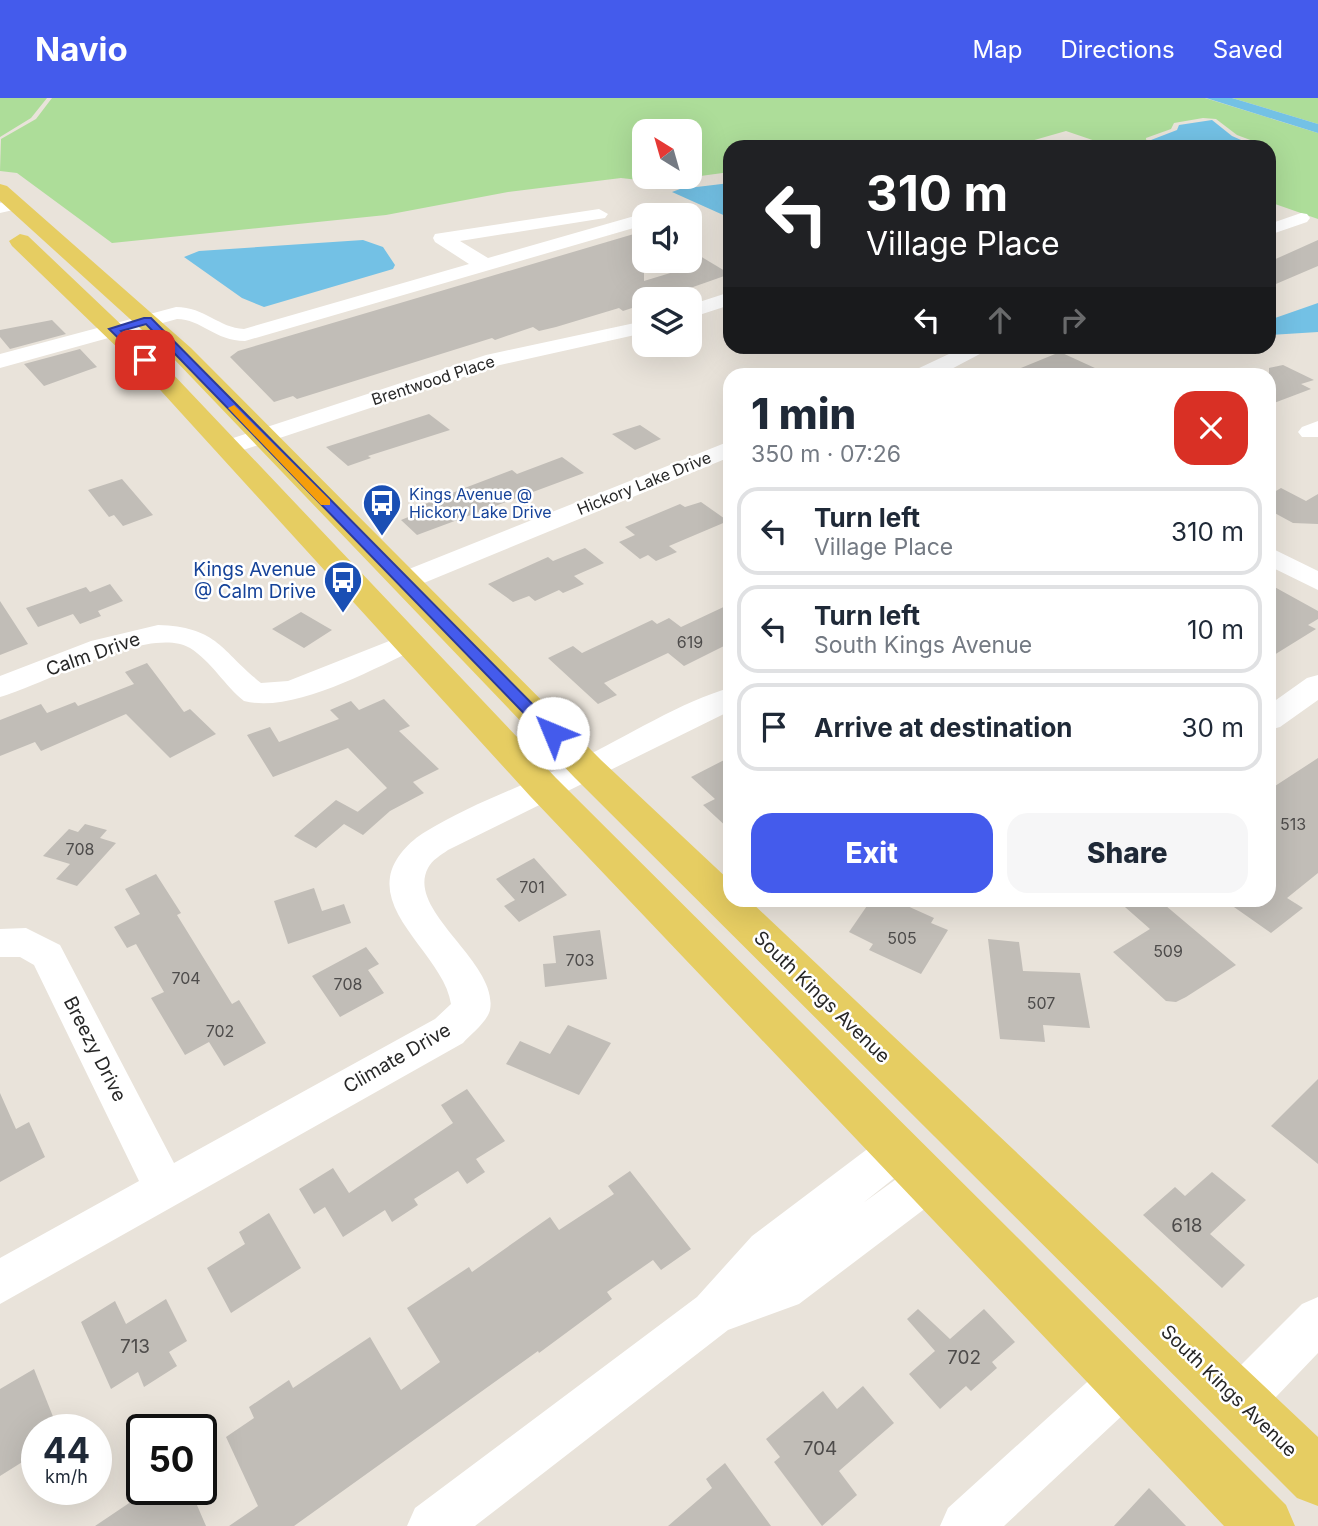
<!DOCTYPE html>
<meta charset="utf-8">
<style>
:root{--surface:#fff;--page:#f6f6f7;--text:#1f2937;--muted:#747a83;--line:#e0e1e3;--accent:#445bec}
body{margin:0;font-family:Inter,sans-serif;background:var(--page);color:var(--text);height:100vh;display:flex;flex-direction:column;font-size:26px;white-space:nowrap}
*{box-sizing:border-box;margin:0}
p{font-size:23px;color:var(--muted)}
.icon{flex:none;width:38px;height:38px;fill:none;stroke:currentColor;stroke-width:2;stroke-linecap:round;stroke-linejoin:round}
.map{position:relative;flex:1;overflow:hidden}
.details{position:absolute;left:723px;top:270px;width:553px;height:539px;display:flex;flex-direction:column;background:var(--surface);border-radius:21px;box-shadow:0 7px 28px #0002}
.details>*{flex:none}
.banner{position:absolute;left:723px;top:42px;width:553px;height:214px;border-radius:21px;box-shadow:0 7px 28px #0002;background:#202124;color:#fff;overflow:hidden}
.needle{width:46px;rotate:323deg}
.buttons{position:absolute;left:632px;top:21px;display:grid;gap:14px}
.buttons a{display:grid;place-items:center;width:70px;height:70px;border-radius:14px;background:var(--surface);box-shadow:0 7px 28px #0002;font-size:35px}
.speed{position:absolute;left:21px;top:1316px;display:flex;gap:14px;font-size:35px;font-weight:700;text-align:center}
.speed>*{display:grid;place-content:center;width:91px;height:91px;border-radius:50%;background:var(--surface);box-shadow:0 7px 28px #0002;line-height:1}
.speed small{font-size:18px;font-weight:400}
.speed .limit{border:4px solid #111;border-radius:10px;background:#fff;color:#111}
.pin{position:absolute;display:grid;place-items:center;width:60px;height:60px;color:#fff;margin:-30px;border-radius:14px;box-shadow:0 4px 10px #0006}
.me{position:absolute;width:77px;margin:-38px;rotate:315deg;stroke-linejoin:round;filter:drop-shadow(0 0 5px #0008)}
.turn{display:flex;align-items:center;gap:24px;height:147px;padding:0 28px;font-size:32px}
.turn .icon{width:91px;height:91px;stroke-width:2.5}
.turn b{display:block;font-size:49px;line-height:60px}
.lanes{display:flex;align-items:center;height:66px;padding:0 28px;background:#0003;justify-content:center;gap:35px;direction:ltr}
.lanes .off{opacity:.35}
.round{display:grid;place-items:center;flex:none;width:74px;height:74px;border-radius:21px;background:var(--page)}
.headline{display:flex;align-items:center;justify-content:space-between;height:119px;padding:0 28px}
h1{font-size:42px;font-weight:800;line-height:52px}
.action{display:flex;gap:14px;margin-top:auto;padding:14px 28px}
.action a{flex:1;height:80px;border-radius:21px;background:var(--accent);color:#fff;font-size:28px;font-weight:800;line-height:80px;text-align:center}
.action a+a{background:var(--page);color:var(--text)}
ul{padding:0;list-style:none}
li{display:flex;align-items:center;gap:21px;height:88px;margin:0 14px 10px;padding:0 14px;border:4px solid var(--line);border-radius:21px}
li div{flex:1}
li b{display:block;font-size:26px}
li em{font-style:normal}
header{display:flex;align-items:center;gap:42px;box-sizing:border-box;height:98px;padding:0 35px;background:var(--accent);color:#fff}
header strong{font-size:33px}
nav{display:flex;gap:38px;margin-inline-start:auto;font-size:24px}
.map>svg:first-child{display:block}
.green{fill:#addd99;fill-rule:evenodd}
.water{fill:#73c1e5}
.building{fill:#c1bdb7}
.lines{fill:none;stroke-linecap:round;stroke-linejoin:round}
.minor{fill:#fff;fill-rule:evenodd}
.major{fill:#e6cd62;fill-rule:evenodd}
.route{fill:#445bec;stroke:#2c3b99;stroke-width:2}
.slow{fill:#f59e0b}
.labels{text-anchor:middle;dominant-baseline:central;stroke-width:5;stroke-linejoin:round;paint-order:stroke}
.far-street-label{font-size:16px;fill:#272727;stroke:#fff}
.far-transit-label{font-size:16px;fill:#164399;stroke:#fff;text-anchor:start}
.number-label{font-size:16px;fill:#4e4c4b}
.transit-label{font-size:19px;fill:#164399;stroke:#fff;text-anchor:end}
.street-label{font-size:19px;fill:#272727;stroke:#fff}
.near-number-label{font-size:19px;fill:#4e4c4b}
</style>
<header>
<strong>Navio</strong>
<nav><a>Map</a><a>Directions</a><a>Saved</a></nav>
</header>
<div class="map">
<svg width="1318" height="1428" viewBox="0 0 1318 1428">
<rect width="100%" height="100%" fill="#e9e3da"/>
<path class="green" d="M0,0H47L31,20L0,39Z
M52,0H1205L1318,35V121L1269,104V68L1276,66L1269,58V49L1237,37L1216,21L1203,20L1174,25L1171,31L1146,40L1147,49H1113L1066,33L1010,49H730V74L656,84L621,80L508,94L386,117L112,145L17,75L0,73L1,41L36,21ZM644,33H690V79H644Z
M1232,0H1318V26Z"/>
<path class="water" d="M1206,0H1232L1318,26V35Z
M1212,22L1232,38L1257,49H1153L1151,42L1177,32L1179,27Z
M730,85V120L672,94L680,91Z
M363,142L383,149L395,167L393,171L264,209L242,200L184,159L199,153Z
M1318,205V234L1269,237V222Z"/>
<path class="building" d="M644,133V183L690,169V152L730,176L659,201H644V206L623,213L619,210L556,229L539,233L533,229L495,242L492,240L297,301L293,298L274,304L230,259L238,253Z
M1318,142V168L1269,189V164Z
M52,222L66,236L10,251L0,239V232Z
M80,251L97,269L44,288L24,266Z
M1060,254L1108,276H1006Z
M1283,267L1314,282L1301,286L1311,291L1269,307V270Z
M429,316L450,332L368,358L371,360L348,368L326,349Z
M640,327L661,341L635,352L612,336Z
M562,359L584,375L417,437L401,422L418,415L413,411L462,391L512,372L517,376Z
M122,381L153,417L123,428L114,417L109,419L88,392Z
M1281,390L1306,403L1318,396V426L1293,425L1269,412V397Z
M701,404L728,423L669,448L677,454L656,463L648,457L640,461L619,444L635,437L625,429L680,406L685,409Z
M585,450L604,465L574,478L584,486L563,495L559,492L535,503L529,498L513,504L488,486L548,459L553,463Z
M110,486L123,503L98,513L101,518L80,526L73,516L38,529L26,510L86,489L90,494Z
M1269,486L1318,513V521L1308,527L1316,531L1269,560Z
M0,503L28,546L0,557Z
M730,506V545L684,568L668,555L604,585L617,597L598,606L548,560L573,548L582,555L652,522L657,526L669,520L681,529Z
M301,514L325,528L332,532L304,550L272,531Z
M147,565L184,614L190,611L216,636L170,660L126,616L41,653L35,644L0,658V622L41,606L47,615L75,604L78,608L134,586L125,574Z
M384,601L410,628L399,633L439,671L413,684L424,695L390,713L363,737L344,726L316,750L294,738L336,702L358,714L355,716L387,690L348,650L273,679L247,637L270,629L279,644L339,621L330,612L351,603L359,612Z
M730,659V732L703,707L715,701L691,679Z
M1318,660V775L1287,800L1303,810L1271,835L1224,802H1269V692Z
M85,726L107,732L100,740L116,745L77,788L56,781L70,766L43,758L69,731L78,734Z
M534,760L567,797L519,824L504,808L515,802L496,781Z
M156,776L181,815L177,817L232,906L239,902L266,945L224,968L209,944L185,957L151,900L164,894L136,846L127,850L114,829L140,816L125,791Z
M314,790L322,813L344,806L351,825L288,846L274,803Z
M871,802H894L934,820L931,825L948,832L921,876L869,852L873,846L849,834Z
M1117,802H1159L1236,867L1186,899L1176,904L1166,903L1113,854L1150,831Z
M600,832L607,881L545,889L543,866L556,865L553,838Z
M988,841L1019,844L1023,873L1080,875L1090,930L1043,927L1045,944L1000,941Z
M366,849L379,866L368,872L384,895L340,919L312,878Z
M568,927L611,945L579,997L506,966L520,943L550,956Z
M1318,981V1066L1271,1028Z
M467,991L505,1043L476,1061L485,1074L467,1086L458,1073L414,1101L418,1107L392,1124L385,1112L343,1139L325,1109L314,1116L299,1091L333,1070L349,1095L453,1025L441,1007Z
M0,995L16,1031L29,1024L45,1059L0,1084Z
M630,1073L691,1151L661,1172L653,1162L607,1194L612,1201L539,1255L538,1253L294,1428H229L258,1408L226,1339L254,1320L249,1309L289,1282L293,1290L370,1239L401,1292L440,1264L407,1210L469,1169L472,1174L550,1119L559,1132L614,1096L608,1088Z
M1212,1074L1246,1102L1210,1136L1245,1167L1222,1190L1143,1117L1175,1089L1185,1098Z
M269,1115L301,1170L231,1215L207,1170L245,1146L239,1134Z
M166,1201L187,1243L169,1254L177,1268L144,1289L138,1274L111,1291L81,1224L115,1203L126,1226Z
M918,1211L950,1241L984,1211L1015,1244L992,1264L997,1270L971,1293L966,1288L940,1311L909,1276L935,1253L907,1221Z
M34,1271L54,1321L28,1338L35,1356L0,1378V1291Z
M863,1288L894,1325L839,1373L857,1397L822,1428L774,1364L780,1359L766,1341L823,1293L837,1311Z
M725,1365L771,1428H668L712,1390L706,1381Z
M1149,1390L1186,1428H1114Z
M150,1391H190L206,1428H95Z"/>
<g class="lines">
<path class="minor" d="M16,101L22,102L25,106L22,110L0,115V105Z
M599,111L608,116L605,120L460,143L488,160L638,117H651H644V127L245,243C215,243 201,221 177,221L0,270V256L176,209C205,209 219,230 244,231L469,166L435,144L433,140L435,136Z
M1301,115L1307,116L1310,120L1307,124L1269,137V126Z
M730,194V207L690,220V207Z
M644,223V235L500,267L234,355H218L214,350L218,345L486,257Z
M966,248H995L942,276H914L917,271Z
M1318,323V339H1302L1298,334L1302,329Z
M730,343V359L414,489H394L390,483L394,477Z
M1269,449L1318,473V492L1269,468Z
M158,527C218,529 220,552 261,585L288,583L407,536L417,539L421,545L417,551C372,571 293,616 244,603C225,588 211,563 190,550C149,526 44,587 0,599V578L91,543Z
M1318,577V602L1280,629L1269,632V607L1307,580Z
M730,590V613L448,752C441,757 432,762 428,770C405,813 499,864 490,912C487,924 471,936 463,945L0,1206V1160L139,1083L34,867L20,859H0V831L26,830L60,847L174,1065L435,921L451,906C445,863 383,823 390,779C393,760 410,743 425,734C474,704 529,686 580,661C624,640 684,602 730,590Z
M897,1034L912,1040L918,1053L912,1066L863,1105L913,1069L928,1063L943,1069L949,1083L943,1097L799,1206L728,1232L475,1428H407L415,1410L697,1199L752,1138L882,1040Z
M1318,1199V1255L1256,1320L1239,1327L1222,1320L1215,1303L1222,1286L1302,1206Z
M1124,1259L1141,1266L1148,1283L1141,1300L1004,1428H940L948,1410L1107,1266Z"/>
<path class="major" d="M0,86L7,88L191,250L601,662L730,783V802H749L1318,1339V1408L1297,1400L575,680L173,260L0,103Z
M20,136L28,138L170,273L556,680L1286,1407L1295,1428H1224L530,698L152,283L12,148L9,143Z"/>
</g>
<path class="route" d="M144,220H151L558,632V639H547L146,226L121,233L149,260V265L145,266L109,231Z"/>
<path class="slow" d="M234,307L330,402V407H321L230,312L228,310Z"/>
<defs>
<g id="bus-pin" transform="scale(2.0125)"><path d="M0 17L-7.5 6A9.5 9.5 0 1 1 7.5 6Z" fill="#1a4fb4" stroke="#fff"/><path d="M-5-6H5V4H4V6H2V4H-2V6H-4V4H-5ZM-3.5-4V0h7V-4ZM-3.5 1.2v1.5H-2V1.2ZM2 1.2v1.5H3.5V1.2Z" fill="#fff"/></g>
</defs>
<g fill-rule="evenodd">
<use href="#bus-pin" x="382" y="405"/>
<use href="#bus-pin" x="343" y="482"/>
</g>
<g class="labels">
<g class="far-street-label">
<text transform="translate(433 282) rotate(-18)">Brentwood Place</text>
<text transform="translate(644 385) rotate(-22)">Hickory Lake Drive</text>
</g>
<g class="far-transit-label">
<text x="409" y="396">Kings Avenue @<tspan x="409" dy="18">Hickory Lake Drive</tspan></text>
</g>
<g class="number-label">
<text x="690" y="544">619</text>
<text x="1293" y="726">513</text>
<text x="80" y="751">708</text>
<text x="532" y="789">701</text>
<text x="902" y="840">505</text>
<text x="1168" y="853">509</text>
<text x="580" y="862">703</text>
<text x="186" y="880">704</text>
<text x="348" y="886">708</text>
<text x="1041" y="905">507</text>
<text x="220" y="933">702</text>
</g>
<g class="transit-label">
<text x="316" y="471">Kings Avenue<tspan x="316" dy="22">@ Calm Drive</tspan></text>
</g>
<g class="street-label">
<text transform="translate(93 556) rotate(-19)">Calm Drive</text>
<text transform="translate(822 899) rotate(44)">South Kings Avenue</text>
<text transform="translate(95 951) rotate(63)">Breezy Drive</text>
<text transform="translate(397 960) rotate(-30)">Climate Drive</text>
<text transform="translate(1229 1293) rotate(44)">South Kings Avenue</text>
</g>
<g class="near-number-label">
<text x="1187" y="1127">618</text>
<text x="135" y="1248">713</text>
<text x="964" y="1259">702</text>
<text x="820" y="1350">704</text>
</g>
</g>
</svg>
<div class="buttons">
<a><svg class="needle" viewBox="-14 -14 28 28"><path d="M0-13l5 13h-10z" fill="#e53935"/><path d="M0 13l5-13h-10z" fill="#747a83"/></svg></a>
<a><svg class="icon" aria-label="sound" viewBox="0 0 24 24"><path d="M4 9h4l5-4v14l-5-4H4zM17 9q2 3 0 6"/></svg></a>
<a><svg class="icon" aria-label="layers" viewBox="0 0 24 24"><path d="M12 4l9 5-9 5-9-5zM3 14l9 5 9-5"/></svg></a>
</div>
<div class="speed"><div>44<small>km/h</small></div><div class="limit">50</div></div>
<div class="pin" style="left:145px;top:262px;background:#d93025"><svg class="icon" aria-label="arrive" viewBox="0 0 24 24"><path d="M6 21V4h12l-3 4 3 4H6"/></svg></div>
<svg class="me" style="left:553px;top:635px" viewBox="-20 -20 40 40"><circle r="19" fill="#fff"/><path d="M0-13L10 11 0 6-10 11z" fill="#445bec"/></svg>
<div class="banner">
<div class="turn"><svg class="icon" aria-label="left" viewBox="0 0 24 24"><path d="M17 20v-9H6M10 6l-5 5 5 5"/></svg><div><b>310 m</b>Village Place</div></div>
<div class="lanes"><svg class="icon" aria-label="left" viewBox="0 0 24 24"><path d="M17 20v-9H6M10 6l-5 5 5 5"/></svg><svg class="icon off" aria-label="ahead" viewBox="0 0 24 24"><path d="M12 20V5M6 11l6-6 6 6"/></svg><svg class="icon off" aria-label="right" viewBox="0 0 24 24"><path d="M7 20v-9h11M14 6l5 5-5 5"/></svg></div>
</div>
<section class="details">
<div class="headline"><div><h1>1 min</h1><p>350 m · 07:26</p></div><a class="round" style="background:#d93025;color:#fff"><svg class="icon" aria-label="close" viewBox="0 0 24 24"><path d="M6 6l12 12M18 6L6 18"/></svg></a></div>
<ul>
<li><svg class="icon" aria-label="left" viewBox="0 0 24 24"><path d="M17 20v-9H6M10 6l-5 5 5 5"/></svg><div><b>Turn left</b><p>Village Place</p></div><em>310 m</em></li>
<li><svg class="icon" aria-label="left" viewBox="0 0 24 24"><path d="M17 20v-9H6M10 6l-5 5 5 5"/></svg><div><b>Turn left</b><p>South Kings Avenue</p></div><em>10 m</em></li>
<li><svg class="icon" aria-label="arrive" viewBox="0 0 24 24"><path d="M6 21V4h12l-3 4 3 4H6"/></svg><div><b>Arrive at destination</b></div><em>30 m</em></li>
</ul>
<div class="action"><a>Exit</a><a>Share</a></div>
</section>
</div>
